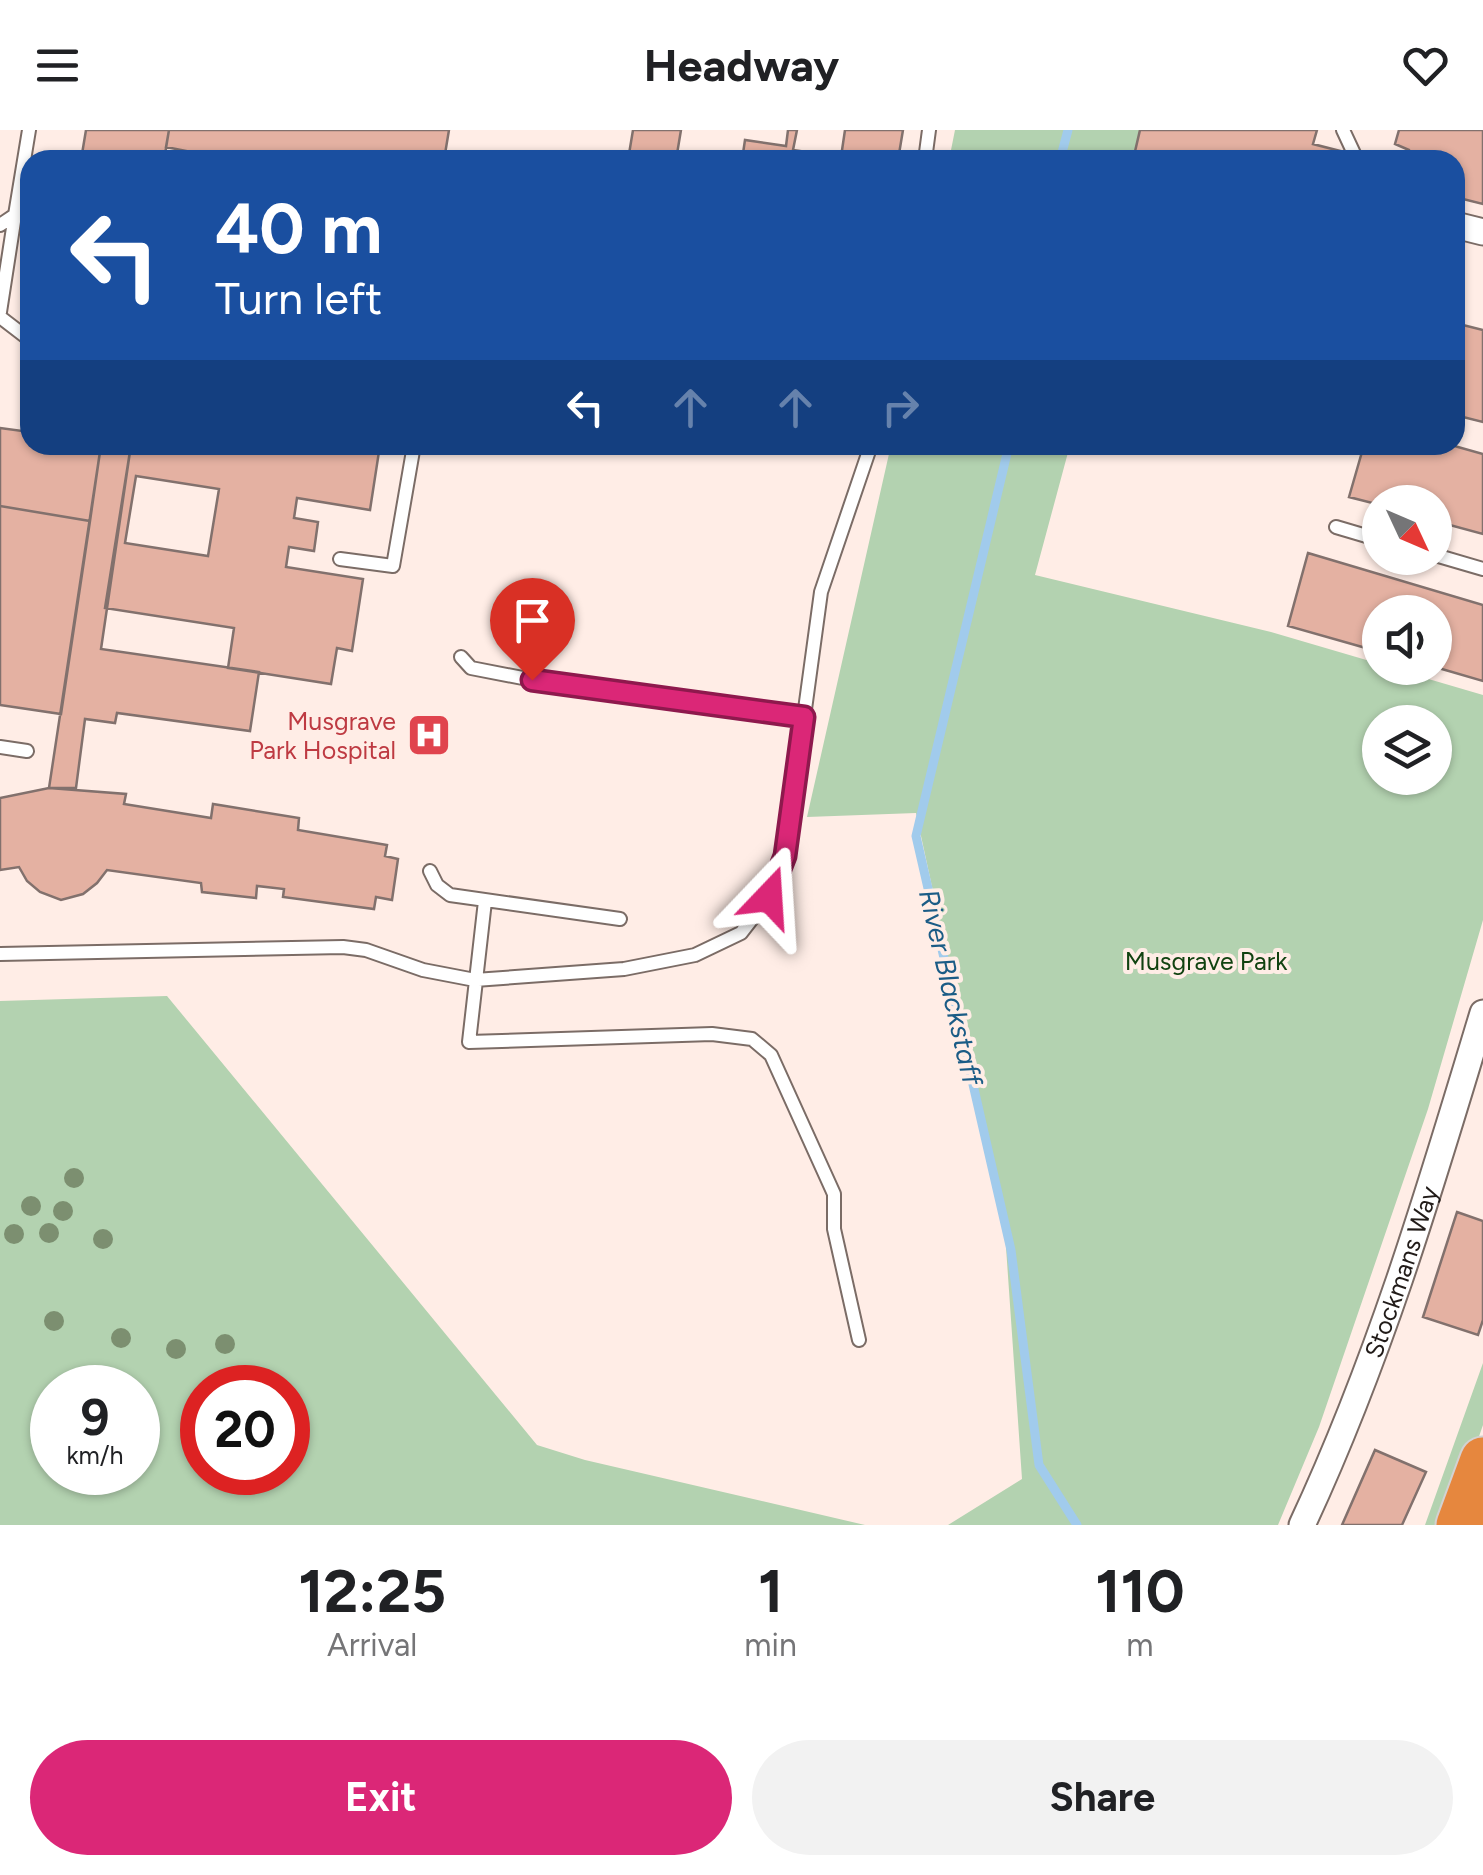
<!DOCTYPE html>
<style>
:root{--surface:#fff;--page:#f2f2f2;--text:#202124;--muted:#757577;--accent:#db2777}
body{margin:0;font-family:Figtree,sans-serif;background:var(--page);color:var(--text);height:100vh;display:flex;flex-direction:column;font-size:38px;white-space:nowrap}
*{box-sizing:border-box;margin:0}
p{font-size:32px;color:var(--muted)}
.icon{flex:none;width:55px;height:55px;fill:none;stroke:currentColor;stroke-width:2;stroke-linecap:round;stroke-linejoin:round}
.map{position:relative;height:1395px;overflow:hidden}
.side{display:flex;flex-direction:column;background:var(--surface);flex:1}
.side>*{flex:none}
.guide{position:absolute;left:20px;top:20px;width:1445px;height:305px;border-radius:30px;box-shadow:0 2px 8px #0004;background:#1a4fa0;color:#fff;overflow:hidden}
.needle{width:65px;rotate:134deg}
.buttons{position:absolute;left:1362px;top:355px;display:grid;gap:20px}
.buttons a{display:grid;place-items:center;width:90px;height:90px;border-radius:50%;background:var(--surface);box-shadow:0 2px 8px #0004;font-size:50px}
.speed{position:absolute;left:30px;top:1235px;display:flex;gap:20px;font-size:50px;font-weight:700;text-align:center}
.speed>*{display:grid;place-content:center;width:130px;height:130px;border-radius:50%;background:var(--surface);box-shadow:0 2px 8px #0004;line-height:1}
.speed small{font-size:25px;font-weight:400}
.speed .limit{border:15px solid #d22;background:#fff;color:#111}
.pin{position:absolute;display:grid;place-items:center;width:85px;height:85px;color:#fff;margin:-102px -42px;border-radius:50% 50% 50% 0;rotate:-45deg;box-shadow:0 0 10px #0007}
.pin .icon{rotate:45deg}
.me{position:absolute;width:110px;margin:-55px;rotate:20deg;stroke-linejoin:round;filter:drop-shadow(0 0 8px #0008)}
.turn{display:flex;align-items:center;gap:35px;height:210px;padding:0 30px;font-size:45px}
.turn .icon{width:130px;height:130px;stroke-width:2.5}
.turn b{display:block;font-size:70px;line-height:85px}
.lanes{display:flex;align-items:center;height:95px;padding:0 30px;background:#0003;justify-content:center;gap:50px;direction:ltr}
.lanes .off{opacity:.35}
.eta{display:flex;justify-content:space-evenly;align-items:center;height:170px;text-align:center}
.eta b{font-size:60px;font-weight:700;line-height:70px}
.button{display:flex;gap:20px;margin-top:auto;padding:20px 30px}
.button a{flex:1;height:115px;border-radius:60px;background:var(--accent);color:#fff;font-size:40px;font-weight:700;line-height:115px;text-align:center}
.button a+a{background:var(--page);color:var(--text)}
header{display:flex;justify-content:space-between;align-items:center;height:130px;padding:0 30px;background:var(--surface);font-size:45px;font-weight:700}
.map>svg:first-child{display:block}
.green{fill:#b3d2b0;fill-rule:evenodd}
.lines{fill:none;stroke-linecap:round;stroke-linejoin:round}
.stream{stroke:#a1cbec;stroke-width:9}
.building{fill:#e4b1a2;stroke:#82716d;stroke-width:2.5;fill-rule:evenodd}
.service-casing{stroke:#7b6c66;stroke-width:16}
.minor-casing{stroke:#7b6c66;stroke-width:29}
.motorway-casing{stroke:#d3d1d1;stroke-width:49}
.service{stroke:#fff;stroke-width:12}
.minor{stroke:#fff;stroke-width:25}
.motorway{stroke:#e6873e;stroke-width:45}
.tree{fill:#7c8f70}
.route-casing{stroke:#8e194d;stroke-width:25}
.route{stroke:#db2777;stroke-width:18}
.labels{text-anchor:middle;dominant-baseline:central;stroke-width:8;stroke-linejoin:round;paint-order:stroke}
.health-label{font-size:25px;fill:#be3a42;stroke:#ffede6;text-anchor:end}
.park-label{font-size:25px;fill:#114210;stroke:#ffede6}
.street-label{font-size:25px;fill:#211b18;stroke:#ffede6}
.water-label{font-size:28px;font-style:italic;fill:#1b5c86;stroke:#ffede6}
</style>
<header><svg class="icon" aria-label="menu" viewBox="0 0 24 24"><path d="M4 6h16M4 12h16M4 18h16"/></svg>Headway<svg class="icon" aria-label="heart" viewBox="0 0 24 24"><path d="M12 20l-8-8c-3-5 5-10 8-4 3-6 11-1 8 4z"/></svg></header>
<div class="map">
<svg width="1483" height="1395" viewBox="0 0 1483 1395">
<rect width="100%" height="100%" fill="#ffede6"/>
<path class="green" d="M955,0H1140L1133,30H949Z
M891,315H1070L1035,445L1271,502L1380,534V538H1391L1483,565V790L1428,979L1319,1297L1278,1395H948L1022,1349L1004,1088L916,683L807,687ZM1435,592V648H1380V592Z
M167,866L537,1315L585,1330L865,1395H0V871ZM52,1258H138V1342H52ZM202,1258H288V1342H202Z
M1483,1233V1295L1448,1395H1425Z"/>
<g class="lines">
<path class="stream" d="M1060,30L1068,0
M1009,315L916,706L1011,1120L1039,1335L1077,1395"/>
</g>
<path class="building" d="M86,0H169L164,30H81Z
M169,0H449L444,30H184L186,21L166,17Z
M633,0H681L676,30H628Z
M788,0H797L793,20L841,27L845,0H903L898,30H742L745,10L786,16Z
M1140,0H1317L1313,14L1344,22L1342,30H1133Z
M1399,0H1483V74L1455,67V30H1412L1409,20L1395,14Z
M1455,193L1483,200V292L1455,285Z
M0,298L30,302V315H101L90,391L0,376Z
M101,315H131L101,519L259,542L250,601L117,583L115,593L85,589L76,658H49Z
M131,315H380L370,380L297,368L294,388L318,392L314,421L289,417L286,437L363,449L352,521L337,518L331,554L228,538L234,498L105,478ZM136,346L219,359L208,426L125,413Z
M1364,315H1451L1483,324V404L1435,391V372H1380V375L1349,367Z
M0,376L90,391L61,584L0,575Z
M1308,423L1483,475V551L1435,537V482H1380V522L1288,496Z
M49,658L126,664L124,674L211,688L213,674L299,688L298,700L387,715L385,726L398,729L392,770L376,767L374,779L283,767L284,759L257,756L256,768L202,762L201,753L107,740L97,753L83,764L61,770L40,762L27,751L19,737L0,740V668Z
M1457,1082L1483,1091V1190L1478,1205L1423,1187Z
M1375,1320L1426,1342L1402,1395H1342Z"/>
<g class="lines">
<g class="service-casing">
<path id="service" d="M1343,0L1357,30
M925,30L929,0
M0,95L15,85L29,0
M0,182L15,85
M0,187L30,210
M1336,397L1380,410
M1435,425L1483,439
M340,429L393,436L414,315
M461,527L471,538L533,550L804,587
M0,617L27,621
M430,741L437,755L450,765L620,789
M485,771L469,912L712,904L752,909L771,925L834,1064V1099L859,1210
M0,824L343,817L366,820L423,840L475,850L624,839L695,825L741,803L769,767L785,726L821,462L871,315"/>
</g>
<g class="minor-casing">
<g id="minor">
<path d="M1455,95L1483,102"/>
<path id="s1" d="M1302,1395C1380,1228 1430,1059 1483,883"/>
</g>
</g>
<g class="motorway-casing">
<path id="motorway" d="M1459,1395L1483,1330"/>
</g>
<use href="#service" class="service"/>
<use href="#minor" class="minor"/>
<use href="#motorway" class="motorway"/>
</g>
<g class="tree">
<circle cx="74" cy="1048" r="10"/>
<circle cx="31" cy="1076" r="10"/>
<circle cx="63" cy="1081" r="10"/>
<circle cx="49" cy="1103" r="10"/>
<circle cx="14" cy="1104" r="10"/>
<circle cx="103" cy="1109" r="10"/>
<circle cx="54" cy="1191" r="10"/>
<circle cx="121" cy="1208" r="10"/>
<circle cx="225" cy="1214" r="10"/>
<circle cx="176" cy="1219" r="10"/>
</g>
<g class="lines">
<g class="route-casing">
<path id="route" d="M532,550L804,587L785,726L769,767"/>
</g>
<use href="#route" class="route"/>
</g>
<defs>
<g id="hospital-square" transform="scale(2.25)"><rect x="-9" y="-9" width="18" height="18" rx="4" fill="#e0444e" stroke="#ffede6"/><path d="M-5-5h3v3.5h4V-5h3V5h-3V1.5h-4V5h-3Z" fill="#fff"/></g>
</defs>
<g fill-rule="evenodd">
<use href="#hospital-square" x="429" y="605"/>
</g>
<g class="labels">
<g class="health-label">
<text x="396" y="591">Musgrave<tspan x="396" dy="29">Park Hospital</tspan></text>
</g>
<g class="park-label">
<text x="1206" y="831">Musgrave Park</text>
</g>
<g class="street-label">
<text stroke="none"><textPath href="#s1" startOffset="272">Stockmans Way</textPath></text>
</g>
<g class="water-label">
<text transform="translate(951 857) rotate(77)">River Blackstaff</text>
</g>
</g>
</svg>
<div class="buttons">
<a><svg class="needle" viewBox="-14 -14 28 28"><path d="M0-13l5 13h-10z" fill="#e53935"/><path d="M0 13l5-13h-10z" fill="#757577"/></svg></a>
<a><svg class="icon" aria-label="sound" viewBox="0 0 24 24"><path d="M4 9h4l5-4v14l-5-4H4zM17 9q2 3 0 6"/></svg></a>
<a><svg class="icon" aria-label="layers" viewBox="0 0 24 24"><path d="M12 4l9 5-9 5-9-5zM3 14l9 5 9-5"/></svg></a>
</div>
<div class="speed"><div>9<small>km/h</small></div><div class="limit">20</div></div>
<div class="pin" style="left:532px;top:550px;background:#d93025"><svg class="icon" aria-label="arrive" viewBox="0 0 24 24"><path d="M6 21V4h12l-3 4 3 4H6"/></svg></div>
<svg class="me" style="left:769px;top:767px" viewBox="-20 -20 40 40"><path d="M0-17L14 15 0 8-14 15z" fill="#db2777" stroke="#fff" stroke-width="4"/></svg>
<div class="guide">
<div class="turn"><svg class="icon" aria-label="left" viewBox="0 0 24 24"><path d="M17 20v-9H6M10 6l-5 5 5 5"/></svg><div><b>40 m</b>Turn left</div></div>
<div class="lanes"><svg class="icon" aria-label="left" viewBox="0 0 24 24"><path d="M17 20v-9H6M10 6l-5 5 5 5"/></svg><svg class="icon off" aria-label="ahead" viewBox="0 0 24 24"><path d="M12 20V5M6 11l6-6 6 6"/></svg><svg class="icon off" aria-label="ahead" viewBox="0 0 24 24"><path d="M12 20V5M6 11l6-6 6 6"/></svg><svg class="icon off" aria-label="right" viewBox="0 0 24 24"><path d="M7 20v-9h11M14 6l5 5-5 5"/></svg></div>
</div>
</div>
<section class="side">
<div class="eta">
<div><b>12:25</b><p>Arrival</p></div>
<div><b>1</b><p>min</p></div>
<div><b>110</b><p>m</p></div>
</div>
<div class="button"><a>Exit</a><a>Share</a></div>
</section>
